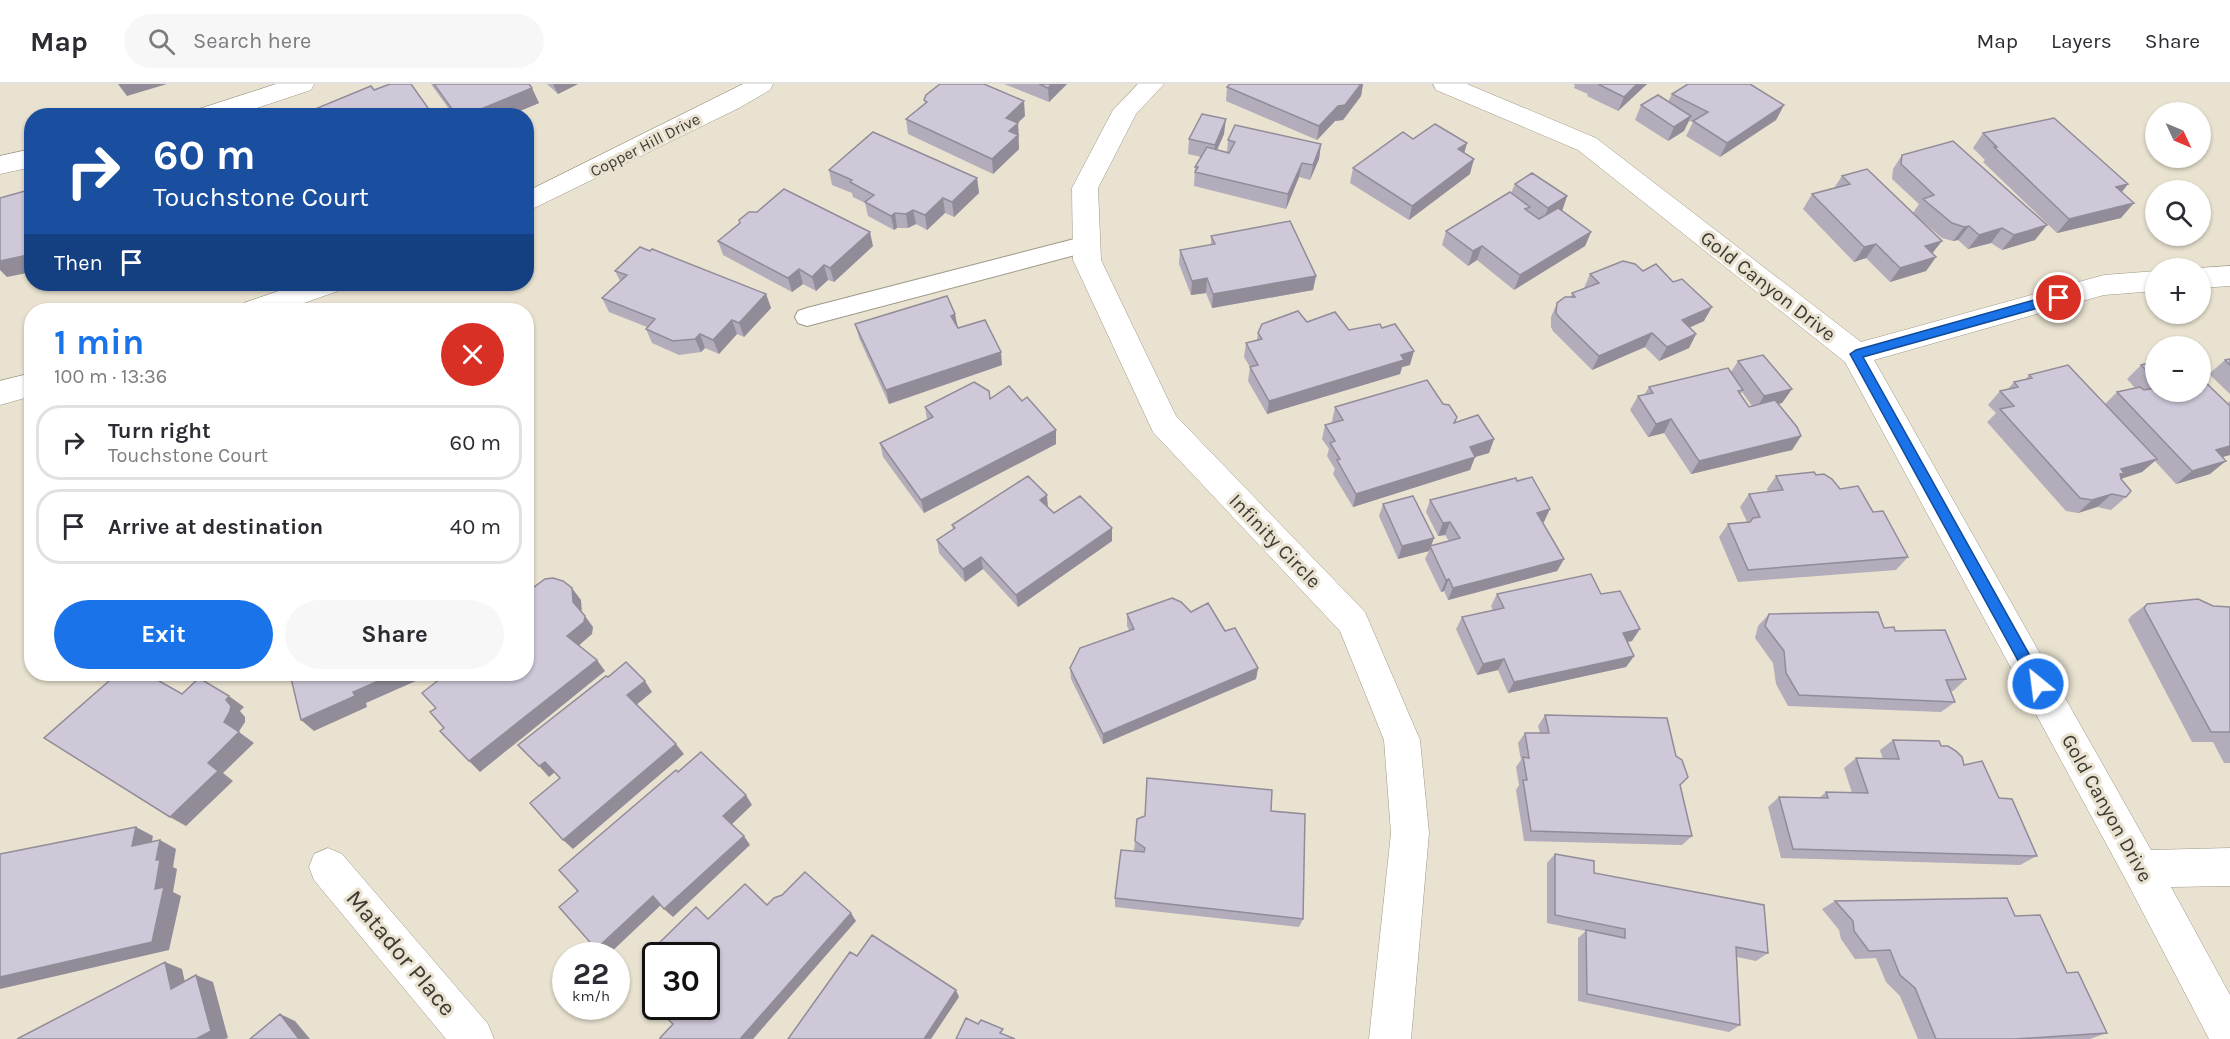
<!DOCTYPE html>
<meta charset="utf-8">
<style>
:root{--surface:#fff;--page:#f7f7f7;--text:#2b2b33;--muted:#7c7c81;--line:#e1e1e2;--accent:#1a73e8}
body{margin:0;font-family:Karla,sans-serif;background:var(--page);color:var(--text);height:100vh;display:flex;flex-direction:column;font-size:22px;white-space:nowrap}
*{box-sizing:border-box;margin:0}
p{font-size:20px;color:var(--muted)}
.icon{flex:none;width:33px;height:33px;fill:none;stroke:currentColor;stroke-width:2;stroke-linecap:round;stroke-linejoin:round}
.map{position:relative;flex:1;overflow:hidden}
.details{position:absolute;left:24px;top:219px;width:510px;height:378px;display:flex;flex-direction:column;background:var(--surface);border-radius:24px;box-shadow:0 2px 4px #0004}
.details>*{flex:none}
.guide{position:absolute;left:24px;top:24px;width:510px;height:183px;border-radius:24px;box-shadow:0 2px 4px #0004;background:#1a4fa0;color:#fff;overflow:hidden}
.needle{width:39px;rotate:134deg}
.controls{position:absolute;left:2145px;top:18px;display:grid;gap:12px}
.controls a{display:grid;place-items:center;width:66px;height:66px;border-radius:50%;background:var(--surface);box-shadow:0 2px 4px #0004;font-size:30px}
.speed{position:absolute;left:552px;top:858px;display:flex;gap:12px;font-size:30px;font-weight:700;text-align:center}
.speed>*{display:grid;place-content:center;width:78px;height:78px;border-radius:50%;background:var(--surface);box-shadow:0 2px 4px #0004;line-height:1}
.speed small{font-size:15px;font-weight:400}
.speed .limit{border:3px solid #111;border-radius:9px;background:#fff;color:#111}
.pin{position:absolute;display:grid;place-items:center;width:51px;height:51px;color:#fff;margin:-26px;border:3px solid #fff;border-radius:50%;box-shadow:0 2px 6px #0007}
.me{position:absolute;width:66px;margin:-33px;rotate:331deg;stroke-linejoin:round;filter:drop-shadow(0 0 4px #0008)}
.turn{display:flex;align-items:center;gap:21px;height:126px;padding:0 30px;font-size:27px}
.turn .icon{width:78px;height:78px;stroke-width:2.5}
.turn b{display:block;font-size:42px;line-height:51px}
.then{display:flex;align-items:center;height:57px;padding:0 30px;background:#0003;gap:12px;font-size:22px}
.round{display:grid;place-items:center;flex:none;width:63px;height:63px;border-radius:32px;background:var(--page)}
.overview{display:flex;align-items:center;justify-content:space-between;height:102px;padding:0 30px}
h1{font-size:36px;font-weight:700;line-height:45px;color:var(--accent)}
.button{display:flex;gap:12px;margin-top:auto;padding:12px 30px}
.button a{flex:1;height:69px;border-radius:36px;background:var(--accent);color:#fff;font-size:24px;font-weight:700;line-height:69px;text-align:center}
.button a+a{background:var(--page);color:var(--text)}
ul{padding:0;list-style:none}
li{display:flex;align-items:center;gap:18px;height:75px;margin:0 12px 9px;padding:0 18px;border:3px solid var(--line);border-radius:24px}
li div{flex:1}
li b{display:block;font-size:22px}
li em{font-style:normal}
header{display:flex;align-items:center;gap:36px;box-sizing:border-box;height:84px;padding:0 30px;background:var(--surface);border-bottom:2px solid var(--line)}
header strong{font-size:28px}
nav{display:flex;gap:33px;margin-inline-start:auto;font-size:21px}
.search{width:420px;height:54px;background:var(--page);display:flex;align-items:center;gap:15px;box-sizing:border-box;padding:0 21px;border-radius:33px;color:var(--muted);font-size:22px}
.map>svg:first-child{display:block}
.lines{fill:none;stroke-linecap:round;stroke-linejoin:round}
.lane-casing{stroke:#9e9887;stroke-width:2}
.street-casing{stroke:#9e9887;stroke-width:1}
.secondary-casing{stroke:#9e9887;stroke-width:1}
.lane{fill:#fff;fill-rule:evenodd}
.street{fill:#fff;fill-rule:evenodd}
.secondary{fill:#fff;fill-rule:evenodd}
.wall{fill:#b2acbb;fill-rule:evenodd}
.shaded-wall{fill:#918c98}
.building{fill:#cfc8d9;stroke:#918c98;stroke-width:1.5}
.route{fill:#1a73e8;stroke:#114b97;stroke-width:1.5}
.labels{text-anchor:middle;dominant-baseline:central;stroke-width:6;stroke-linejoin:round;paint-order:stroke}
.far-street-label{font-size:16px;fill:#3d3a33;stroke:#e9e2d0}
.street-label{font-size:20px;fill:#3d3a33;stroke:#e9e2d0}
.near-street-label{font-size:24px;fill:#3d3a33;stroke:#e9e2d0}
</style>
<header>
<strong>Map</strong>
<div class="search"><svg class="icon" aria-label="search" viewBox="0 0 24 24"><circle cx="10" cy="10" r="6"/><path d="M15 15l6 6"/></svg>Search here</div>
<nav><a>Map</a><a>Layers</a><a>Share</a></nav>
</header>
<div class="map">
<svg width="2230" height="955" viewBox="0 0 2230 955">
<rect width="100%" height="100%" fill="#e9e2d0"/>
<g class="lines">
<g class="lane-casing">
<path id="lane" d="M1086,152L1094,154L1098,160L1094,166L807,242L798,239L795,233L798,227L807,224Z"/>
</g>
<g class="street-casing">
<path id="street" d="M276,0H314L311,6L233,32H193L196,26Z
M1138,0H1164L1136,30L1098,104L1101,176L1176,332L1365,528L1420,656L1429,749L1411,955H1369L1391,749L1384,656L1340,547L1153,348L1073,176L1072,104L1113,26Z
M1433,0H1467L1596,54L1861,258L2104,191L2156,187V207L2104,211L1874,276L2151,766L2230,764V802L2171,803L2230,911V955H2209L2127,798L1845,278L1578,66L1436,6Z
M32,65V83L0,90V72Z
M2230,182V202L2200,204V184H2198Z
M328,764L342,770L488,940L494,955H446L314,796L309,783L314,770Z"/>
</g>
<g class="secondary-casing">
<path id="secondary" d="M743,0H773L770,6L739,24L526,128V108Z
M299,200H342L338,207L284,226H240L244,219Z
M32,289V312L0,321V297Z"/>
</g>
<use href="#lane" class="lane"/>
<use href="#street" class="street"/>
<use href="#secondary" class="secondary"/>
</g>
<path class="wall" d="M431,0H529L539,19L508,32H454Z
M547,0H578L558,10Z
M1004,0H1067L1049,18Z
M1230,0H1363L1361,12L1343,36L1335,37L1317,56L1226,17L1227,3Z
M1573,0H1647L1618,27L1587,12L1588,10L1574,4L1575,1Z
M1754,3L1784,21L1776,36L1720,73L1686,52L1693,38L1689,37L1684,47L1668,57L1635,36L1641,21L1668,18L1672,10Z
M924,16L1025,32L1018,39L1019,54L1018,55L1019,65L993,90L908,50L906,35L925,19Z
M1983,49L2128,100L2122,108L2121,134L2057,149L1983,78L1985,76L1973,64Z
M1224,50L1217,66L1227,68L1228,56L1321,60L1319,75L1310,96L1299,93L1286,125L1194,102L1195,83L1201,73L1188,70L1189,55Z
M1413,55L1467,59L1464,69L1470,90L1409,136L1350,99L1353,84Z
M1902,71L2035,156L2002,166L1991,159L1968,165L1958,156L1953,157L1942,154L1917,133L1932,169L1936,173L1926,187L1890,198L1866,174L1854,178L1803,125L1812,110L1834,104L1842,92L1913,129L1919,120L1892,95L1893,85Z
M829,86L977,94L979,109L954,133L945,129L927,146L916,140L908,144H897L894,146L868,132L865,119L853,113L852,109L832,101Z
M1515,100L1567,112L1562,127L1591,148L1585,162L1514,206L1477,176L1468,182L1442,161L1446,147L1511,109Z
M1211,152L1316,192L1313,206L1212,224L1206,209L1191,211L1179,180L1180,166L1211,161Z
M718,157L873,162L834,198L828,196L816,207L803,200L792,208L723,171Z
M615,187L766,210L771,224L744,253L737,250L719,270L705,264L701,268L679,271L652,259L646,245L647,243L609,228L602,214L620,197Z
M1590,190L1704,237L1689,244L1696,250L1689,264L1659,277L1645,263L1592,286L1553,247L1551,243V233L1557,219L1571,213L1572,209L1585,205L1584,204Z
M1307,238L1349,246L1410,281L1402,283L1400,290L1267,330L1248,297L1250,283L1244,273L1246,259L1257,256L1258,249Z
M855,240L957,243L1002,281L889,320L859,254Z
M2230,275V310L2209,290L2225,276Z
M1738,277L1792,305L1782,319L1778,320L1801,352L1792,366L1691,390L1664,349L1648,353L1630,326L1638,312L1644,311L1649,303L1731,288ZM1742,308L1752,322L1749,323L1740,311Z
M2156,277V308L2228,319L2230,317V371L2222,373L2210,390L2176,400L2155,377L2142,388L2121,395L2126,413L2111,426L2097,423L2078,429L2066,427L1987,338L1996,329L1988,321L2000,307L2008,305L2014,298L2025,296L2029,291L2105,320L2117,308L2135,304L2127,295L2141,281Z
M990,315L1022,317L1056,346V360L924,429L883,373L880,359L927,336L925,323Z
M1335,323L1455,338L1494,355L1489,369L1475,373L1470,386L1353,423L1333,390L1335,385L1327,372L1329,365L1322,355L1325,341L1333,339L1332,337Z
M1816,391L1873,428L1908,473L1896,486L1738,498L1719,453L1728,440L1747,438L1740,423L1749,410L1768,408L1767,405L1776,392Z
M1430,416L1544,438H1542L1564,475L1557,487L1448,516L1444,507L1441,508L1425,475L1429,467L1398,475L1379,432L1383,420L1434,454L1431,462L1449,457L1445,451L1438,452L1426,428Z
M1048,423L1054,429L1112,457L1018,523L983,485L965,498L939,469L937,456L953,446L952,441Z
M1497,510H1601L1632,557L1627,558L1634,572L1626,583L1508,609L1498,586L1477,591L1456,545L1462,533L1493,527L1491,522Z
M2147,520L2230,523V679H2224L2213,658H2192L2128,536L2131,532Z
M1191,528L1225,547L1258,584L1256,595L1103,660L1071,595L1070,584L1129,546L1127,542V530Z
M1769,530L1884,544L1895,547L1966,595L1953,607H1950L1955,618L1941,628L1788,622L1776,600L1773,579L1755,554L1758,542Z
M1545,631L1680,701L1692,752L1682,761L1524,757L1516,706L1519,701L1516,683L1521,676L1518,659L1525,649H1540L1538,642Z
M1893,656L1941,662L1964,681L1999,714L2037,772L2020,781L1781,774L1768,723L1779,713L1819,714L1826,708L1852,709L1844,684L1856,674L1883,675L1880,666Z
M1271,727L1303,835L1299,843L1115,823V814L1137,768L1134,766L1135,757Z
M1555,770L1768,869L1756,877L1737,873L1740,941L1729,948L1578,917V854L1586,847L1547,839V779Z
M1835,817L2015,832L2067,889L2107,949L2090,955H1918L1900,912L1886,898L1876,874L1855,875L1841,855L1839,846L1822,825Z"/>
<path class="shaded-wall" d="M118,0H167L127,12Z
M553,0H578L558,10Z
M1052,0H1067L1049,18L1048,4Z
M1361,0H1363L1361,12L1343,36L1335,37L1317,56L1319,42L1338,22Z
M1637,0H1647L1618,27L1624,13Z
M532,4L539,19L508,32H464Z
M1024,17L1025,32L1007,48L1006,34Z
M1784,21L1776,36L1720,73L1727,59Z
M1691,32L1684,47L1668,57L1674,43Z
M1226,35L1224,50L1213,75L1215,61Z
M1018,39L1019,65L993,90L992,75L1009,47Z
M1467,59L1463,73L1458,65Z
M1321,60L1319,75L1310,96L1313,81Z
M1474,75L1470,90L1409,136L1412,122Z
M1302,79L1299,93L1286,125L1288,110Z
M977,94L979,109L954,133L952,118Z
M2128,100L2116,115V103Z
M1567,112L1562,127L1543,139L1548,124Z
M943,114L945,129L927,146L925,131Z
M2134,119L2121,134L2057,149L2069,135Z
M913,126L916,140L908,144L906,130Z
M895,129L897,144L894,146L891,132Z
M2047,141L2035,156L2002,166L2014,151Z
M1969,142L1958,156L1953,157L1964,143Z
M2002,144L1991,159L1968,165L1979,151Z
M870,148L873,162L834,198L830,184Z
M1591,148L1585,162L1514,206L1520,191Z
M1942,157L1931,171L1925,162Z
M1876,160L1866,174L1854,178L1864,163Z
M1482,162L1477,176L1468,182L1473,167Z
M32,170V188L7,193L0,186V177Z
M1936,173L1926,187L1890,198L1900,184Z
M824,181L828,196L816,207L812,193Z
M799,185L803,200L792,208L788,194Z
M1316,192L1313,206L1212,224L1213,210Z
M1207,194L1206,209L1191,211L1192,197Z
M766,210L771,224L744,253L739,239Z
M1712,223L1704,237L1674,250L1682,236Z
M955,230L958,244L951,232Z
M732,236L737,250L719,270L713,256Z
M1652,249L1645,263L1592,286L1599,272Z
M700,250L705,264L701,268L695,255Z
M1696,250L1689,264L1659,277L1667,263Z
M1414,267L1410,281L1402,283L1400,290L1267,330L1269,317Z
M1001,268L1002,281L889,320L886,306Z
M1792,305L1782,319L1755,326L1764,312Z
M1671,335L1664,349L1648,353L1656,340Z
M1056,346V360L924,429L921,416Z
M1801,352L1792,366L1691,390L1699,377Z
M1494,355L1489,369L1475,373L1470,386L1353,423L1356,410L1470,363Z
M2230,362V371L2200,379L2216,366Z
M2157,375L2142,388L2117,396L2121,385Z
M2226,377L2210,390L2176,400L2192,387Z
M2112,410L2097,423L2078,429L2092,416Z
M1047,411L1048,424L1040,416Z
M1550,425L1544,438L1530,442L1537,429Z
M1450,438L1445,451L1438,452L1443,439Z
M1112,444V457L1018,523L1016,511Z
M1434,454L1429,467L1398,475L1402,462Z
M981,473L983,485L965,498L963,485Z
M1564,475L1557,487L1448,516L1453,504Z
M1449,495L1444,507L1441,508L1446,496Z
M572,504L581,516L582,530L573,518Z
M585,532L593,543L592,550L576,564L567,552Z
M1640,545L1632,557L1615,560L1623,549Z
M1634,572L1626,583L1508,609L1514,598Z
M1504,575L1498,586L1477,591L1483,580Z
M597,576L605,587L480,688L469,677Z
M1258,584L1256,595L1103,660V650Z
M394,590H416L418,596L366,619L367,623L314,647L301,636L353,608Z
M645,597L652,608L635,622L627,611Z
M229,612L244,623L240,627L245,633V638L238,649L224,638L226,616Z
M239,648L254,659L223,689L233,697L186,742L170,733L208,679Z
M676,660L684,670L573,765L563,756Z
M545,678L555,688L549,693L539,682Z
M746,711L752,721L730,742L723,732Z
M136,743L153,752L149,771L132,762Z
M744,752L750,761L673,833L664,825Z
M160,756L176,765L173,783L177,785L173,808L181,812L169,866L0,905V893L155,805L156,776Z
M653,812L661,821L607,872H604L596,865Z
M851,829L856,837L753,955H740Z
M165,878L182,885L188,912L171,905Z
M196,891L213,898L228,954L225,955H196Z
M956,906L959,913L931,955H924Z
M280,930L295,937L310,955H299Z"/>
<path class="building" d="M390,0H411L433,31L320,32L315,25L371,2L374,6Z
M434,0H529L532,4L464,32H457Z
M940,0H984L1024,17L1006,34L1018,39L1009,47L1018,51L992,75L906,35L927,18L924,16L926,11Z
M1039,0H1052L1048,4Z
M1230,0H1361L1345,21L1338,22L1319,42L1227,3Z
M1598,0H1637L1624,13Z
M1688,0H1750L1784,21L1727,59L1693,37L1708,28L1672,10Z
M1658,11L1691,32L1674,43L1641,21Z
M303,27L304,32H287Z
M1202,30L1226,35L1215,61L1189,55Z
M2054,34L2128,100L2116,103L2134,119L2069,135L1994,63H1997L1983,49Z
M1435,40L1467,59L1458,65L1474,75L1412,122L1353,84L1403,48L1413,55Z
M1235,41L1321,60L1313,81L1302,79L1288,110L1195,88L1198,83H1195L1207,63L1229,69L1235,58L1228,56Z
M873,48L977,94L952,118L943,114L925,131L913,126L906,130L895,129L891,132L865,118L874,111L850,98L852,96L829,86Z
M1953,57L2047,141L2014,151L2002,144L1979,151L1969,142L1964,143L1952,139L1923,115L1934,111L1901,80L1902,71Z
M1867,85L1942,157L1925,162L1936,173L1900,184L1876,160L1864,163L1812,110L1850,100L1842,92Z
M1532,89L1567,112L1548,124L1515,100Z
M32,105V170L0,177V114Z
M784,105L870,148L830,184L824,181L812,193L799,185L788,194L718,157L740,139L739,136L749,128H757Z
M1510,108L1530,123L1525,125L1539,135L1558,124L1591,148L1520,191L1482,162L1473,167L1446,147Z
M1290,137L1316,192L1213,210L1207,194L1192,197L1180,166L1215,160L1211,152Z
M640,163L650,167L652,165L766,210L739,239L732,236L713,256L700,250L695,255L673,257L646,245L655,235L602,214L627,191L615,187Z
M1623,177L1635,180L1643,187L1656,180L1673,198L1682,195L1712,223L1682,236L1696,250L1667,263L1652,249L1599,272L1559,233L1556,229L1557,219L1565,213H1575L1572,209L1599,199L1590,190Z
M947,212L955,230L951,232L958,244L985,236L1001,268L886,306L855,240Z
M1298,227L1307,238L1335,228L1349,246L1380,240L1382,244L1395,240L1414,267L1401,271L1404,276L1269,317L1250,283L1258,281L1246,259L1262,255L1258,249L1262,240Z
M1763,271L1792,305L1764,312L1738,277Z
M2230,275V281L2225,276Z
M2156,277V296L2141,281Z
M2068,281L2157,375L2121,385L2124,389L2120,390L2121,395L2131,407L2126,413L2112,410L2092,416L2080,414L2000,325L2014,322L2000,307L2018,303L2014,298L2032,294L2029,291Z
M1728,284L1743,306L1738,307L1749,323L1775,316L1797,343L1801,352L1699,377L1671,335L1656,340L1638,312L1653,309L1649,303Z
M2200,293L2230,322V362L2216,366L2226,377L2192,387L2117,308L2140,303L2144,306L2156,304V308H2200Z
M1427,296L1443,320L1449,321L1457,333L1454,339L1478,331L1494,355L1470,363L1475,373L1356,410L1337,376L1340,375L1330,359L1335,357L1325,341L1343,336L1335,323Z
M974,298L989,307L990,315L1009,302L1022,317L1027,313L1056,346L921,416L880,359L933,333L925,323Z
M1814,388L1816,391L1824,390L1832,395L1840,405L1858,402L1873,428L1883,427L1908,473L1748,486L1728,440L1750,438L1753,434L1760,433L1749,410L1783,406L1776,392Z
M1028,392L1047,411L1040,416L1054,429L1080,412L1112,444L1016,511L981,473L963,485L937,456L955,444L952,441Z
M1532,393L1550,425L1537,429L1564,475L1453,504L1449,495L1446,496L1430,462L1460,454L1450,438L1443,439L1430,416L1516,394L1517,397Z
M1413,412L1434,454L1402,462L1383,420Z
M1591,490L1601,510L1620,507L1640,545L1623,549L1634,572L1514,598L1504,575L1483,580L1462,533L1504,524L1497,510Z
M553,494L563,497L572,504L573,518L585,532L584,538L567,552L597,576L469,677L440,647L444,644L430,628L436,624L422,609L441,594L437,590H526V509L545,495Z
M1172,514L1181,518L1191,528L1208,519L1225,547L1235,544L1258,584L1103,650L1070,584L1080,564L1134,545L1127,530Z
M2198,515L2213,522L2230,523V648H2211L2144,524L2147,520Z
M1878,528L1884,544L1894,543L1895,547L1945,546L1966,595L1946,596L1955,618L1799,611L1786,589L1784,567L1765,542L1769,530Z
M626,578L645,597L627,611L676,660L563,756L530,719L560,694L545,678L539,682L518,661L606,592L608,593Z
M117,590H147L182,610L199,594L229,612L226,616L231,622L230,627L224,638L239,648L208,679L218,687L170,733L44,654Z
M290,590H394L353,608L355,612L301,636Z
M1545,631L1667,634L1676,672L1682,676L1688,693L1680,701L1692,752L1531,747L1523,696H1527L1523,673L1529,674L1525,649H1549Z
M1893,656L1939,657L1941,662H1948L1956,667L1962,673L1964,681L1982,677L1999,714L2012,715L2037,772L1793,765L1779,713L1828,714L1826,708L1868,709L1856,674L1899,675Z
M701,668L746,711L723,732L744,752L664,825L653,812L596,865L559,823L578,807L559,786L676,686L678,688Z
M1147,694L1272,706L1271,727L1305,730L1303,835L1115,814L1121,766L1144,768L1145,764L1135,757L1137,735L1145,732Z
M136,743L132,762L160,756L156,776H160L155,805L164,803L152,858L0,893V770Z
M1555,770L1594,777V789L1764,821L1768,869L1736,863L1740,941L1587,910L1586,846L1625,854V845L1555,831Z
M805,788L851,829L740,955H661L660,954L673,940L645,914L656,904V922H706V872H657L662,866L657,861L696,823L708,835L745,800L767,821L774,814L782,811Z
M2007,814L2015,832L2040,831L2067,889L2078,888L2107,949L2015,955H1936L1915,904L1900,891L1890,866L1869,867L1854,847L1853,837L1835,817Z
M872,851L956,906L924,955H788L850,868L857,872Z
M656,873V890L653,883Z
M165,878L171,905L196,891L211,947L196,955H17Z
M280,930L299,955H250Z
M966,934L978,940L981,936L1003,945L1000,949L1015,955H956Z"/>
<path class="route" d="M2059,209L2063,211V217L1863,273L2043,595L2046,600L2043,604L2038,606L2033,604L1850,270L1856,266Z"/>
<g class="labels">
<g class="far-street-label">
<text transform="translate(645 61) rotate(-27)">Copper Hill Drive</text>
</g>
<g class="street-label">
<text transform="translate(1768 202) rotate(38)">Gold Canyon Drive</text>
<text transform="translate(1275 457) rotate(46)">Infinity Circle</text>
<text transform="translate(2107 724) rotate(61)">Gold Canyon Drive</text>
</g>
<g class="near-street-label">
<text transform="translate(401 869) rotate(50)">Matador Place</text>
</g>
</g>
</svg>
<div class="controls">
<a><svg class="needle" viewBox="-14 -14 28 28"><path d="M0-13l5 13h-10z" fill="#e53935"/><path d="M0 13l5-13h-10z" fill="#7c7c81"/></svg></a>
<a><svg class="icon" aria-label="search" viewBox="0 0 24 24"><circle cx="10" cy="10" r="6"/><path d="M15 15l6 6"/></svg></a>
<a>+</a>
<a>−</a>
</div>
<div class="speed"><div>22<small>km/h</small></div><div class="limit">30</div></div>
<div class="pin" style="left:2059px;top:214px;background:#d93025"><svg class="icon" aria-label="arrive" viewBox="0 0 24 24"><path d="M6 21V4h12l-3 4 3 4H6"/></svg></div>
<svg class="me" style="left:2038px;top:600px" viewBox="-20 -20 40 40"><circle r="17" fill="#1a73e8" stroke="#fff" stroke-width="3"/><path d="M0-11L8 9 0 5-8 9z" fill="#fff"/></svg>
<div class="guide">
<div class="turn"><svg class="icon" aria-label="right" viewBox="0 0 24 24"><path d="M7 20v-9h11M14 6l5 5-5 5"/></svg><div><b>60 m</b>Touchstone Court</div></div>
<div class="then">Then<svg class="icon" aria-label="arrive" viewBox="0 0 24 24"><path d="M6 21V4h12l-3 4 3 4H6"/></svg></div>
</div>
<section class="details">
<div class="overview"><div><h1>1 min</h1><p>100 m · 13:36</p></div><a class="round" style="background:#d93025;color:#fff"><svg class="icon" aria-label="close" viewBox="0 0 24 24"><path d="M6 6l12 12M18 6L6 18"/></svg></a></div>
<ul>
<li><svg class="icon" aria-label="right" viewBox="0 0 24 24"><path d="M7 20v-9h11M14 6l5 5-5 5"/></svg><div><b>Turn right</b><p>Touchstone Court</p></div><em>60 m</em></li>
<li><svg class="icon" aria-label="arrive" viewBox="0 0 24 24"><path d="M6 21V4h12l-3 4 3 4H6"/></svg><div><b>Arrive at destination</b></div><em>40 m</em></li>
</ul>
<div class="button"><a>Exit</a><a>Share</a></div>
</section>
</div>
